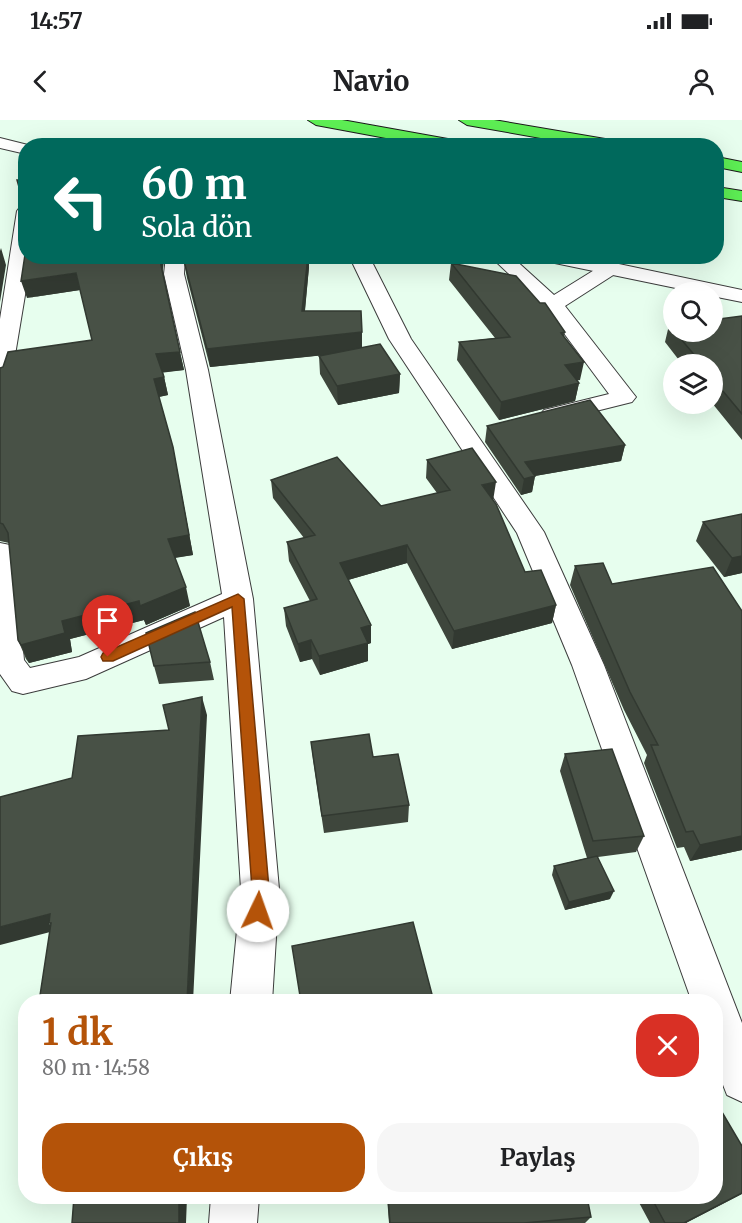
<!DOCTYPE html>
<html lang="tr">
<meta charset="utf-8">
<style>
:root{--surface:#fff;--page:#f6f6f6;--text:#202124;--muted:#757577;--accent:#b45309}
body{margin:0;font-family:Merriweather,serif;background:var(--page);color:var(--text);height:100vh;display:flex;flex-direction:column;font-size:22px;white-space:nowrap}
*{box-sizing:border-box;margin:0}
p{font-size:20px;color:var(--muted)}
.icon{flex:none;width:33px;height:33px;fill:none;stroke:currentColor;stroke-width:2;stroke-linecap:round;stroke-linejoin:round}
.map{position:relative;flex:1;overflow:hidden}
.side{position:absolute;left:18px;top:874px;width:705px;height:210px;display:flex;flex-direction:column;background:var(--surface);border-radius:24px;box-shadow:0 6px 24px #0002}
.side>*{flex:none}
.hud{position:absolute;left:18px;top:18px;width:706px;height:126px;border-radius:24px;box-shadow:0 6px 24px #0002;background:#00695c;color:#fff;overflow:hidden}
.tools{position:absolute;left:663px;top:162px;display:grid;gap:12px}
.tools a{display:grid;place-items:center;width:60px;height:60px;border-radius:50%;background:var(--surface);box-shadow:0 6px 24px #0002;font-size:30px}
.pin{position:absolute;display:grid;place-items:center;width:51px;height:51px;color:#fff;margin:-62px -26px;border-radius:50% 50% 50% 0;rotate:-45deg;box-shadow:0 0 6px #0007}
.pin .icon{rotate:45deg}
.me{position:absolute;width:66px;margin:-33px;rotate:3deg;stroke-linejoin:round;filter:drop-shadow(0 0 4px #0008)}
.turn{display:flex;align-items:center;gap:21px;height:126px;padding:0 24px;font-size:27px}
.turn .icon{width:78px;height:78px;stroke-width:2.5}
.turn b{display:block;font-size:42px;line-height:51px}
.round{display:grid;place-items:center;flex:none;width:63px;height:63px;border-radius:24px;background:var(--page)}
.summary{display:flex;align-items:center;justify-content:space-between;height:102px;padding:0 24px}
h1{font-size:36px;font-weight:700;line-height:45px;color:var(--accent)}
.action{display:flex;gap:12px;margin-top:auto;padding:12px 24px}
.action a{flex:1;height:69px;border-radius:24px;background:var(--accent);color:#fff;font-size:24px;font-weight:700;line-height:69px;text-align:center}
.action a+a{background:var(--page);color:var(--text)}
.status{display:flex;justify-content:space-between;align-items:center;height:42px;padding:0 30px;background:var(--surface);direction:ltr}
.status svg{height:16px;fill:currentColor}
header{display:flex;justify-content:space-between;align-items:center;height:78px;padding:0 24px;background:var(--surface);font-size:27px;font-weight:700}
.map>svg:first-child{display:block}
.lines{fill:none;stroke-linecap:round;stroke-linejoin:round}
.minor-casing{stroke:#3c3c3c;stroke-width:2}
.tertiary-casing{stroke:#3c3c3c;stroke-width:2}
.motorway-casing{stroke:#1a1a1a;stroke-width:2}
.minor{fill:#fff;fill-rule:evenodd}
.tertiary{fill:#fff;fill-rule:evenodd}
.motorway{fill:#5dee54;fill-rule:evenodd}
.wall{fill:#3e463c}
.shaded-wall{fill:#323931}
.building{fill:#485146;stroke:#323931;stroke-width:1.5}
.route{fill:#b45309;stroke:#753606;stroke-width:1.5}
</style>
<div class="status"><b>14:57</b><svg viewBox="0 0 49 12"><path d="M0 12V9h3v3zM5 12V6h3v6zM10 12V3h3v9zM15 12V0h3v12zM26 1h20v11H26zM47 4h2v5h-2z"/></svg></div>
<header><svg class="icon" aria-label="back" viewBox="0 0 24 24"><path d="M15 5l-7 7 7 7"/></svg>Navio<svg class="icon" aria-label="person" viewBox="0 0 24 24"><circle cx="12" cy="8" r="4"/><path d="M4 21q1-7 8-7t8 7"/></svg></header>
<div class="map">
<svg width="742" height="1103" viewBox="0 0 742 1103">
<rect width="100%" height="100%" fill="#e7feee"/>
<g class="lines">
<g class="minor-casing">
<path id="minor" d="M26,86V136H29V151L11,259L8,264L0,266V199L17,91L20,87Z
M166,136H185L184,154L208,250L253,479L279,769L272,882H230L241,769L224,497L86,559L23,574L12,571L0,554V423L10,425L14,432L24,540L30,548L79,537L222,474L186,250L164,154Z
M353,136H373V144L411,219L544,412L604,545L742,903V982L727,975L716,947V882H692L572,545L517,413L389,219L353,144Z
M490,136H511L554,175L604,144H618L621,148L618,152L565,186L632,272L636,277L632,282L552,302L544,300L540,295L544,290L609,274L546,189Z
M211,1077H259L257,1103H209Z"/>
</g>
<g class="tertiary-casing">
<path id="tertiary" d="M0,18L32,26H26V34L0,28Z
M540,136H581L742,170V182L712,176V172H695L550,142L543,140Z"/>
</g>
<g class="motorway-casing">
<path id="motorway" d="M308,0H342L459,21L467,26H429L316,5Z
M459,0H494L617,21L625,26H586L467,5Z
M717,37L742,42V52L717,47Z
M717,67L742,71V81L717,77Z"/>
</g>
<use href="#minor" class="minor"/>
<use href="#tertiary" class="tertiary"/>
<use href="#motorway" class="motorway"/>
</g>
<path class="wall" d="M17,60H26V87L22,77Z
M184,141L309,147L305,191L362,228L400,254L399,273L338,285L320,254L319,236L325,235L210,247L187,158Z
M451,143L565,212L564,217L580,260H577L579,263L575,281L499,300L457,240L459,222L495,218L449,160Z
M162,152L184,250L163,252L168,275L159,277L173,327L193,435L175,438L190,486L146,505L144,500L70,519L72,532L29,543L26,539L18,520L9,423L0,421V248L92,220L80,170L27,178Z
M742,196V320L712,283V244H682L665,222L669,205L674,204V212H712Z
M487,306L625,325L621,341L535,356L532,372L521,375L485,322Z
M427,340L493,381L525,452L556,485L552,503L452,529L407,443L348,460L371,523L368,524V541L320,555L312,539L300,542L286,506L284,488L310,481L289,441L287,422L304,418L273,378L271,360L381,386L437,373L426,358Z
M742,394V453L724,457L696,421L703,402Z
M575,446L612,464L742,491V730L690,741L684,727L677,728L644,643L647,635L624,590L570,465Z
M210,542L214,560L159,564L154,546Z
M311,622L373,637L409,685L408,702L324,713L313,639Z
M565,634L644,716L636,732L598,737L610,779L565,790L552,755L554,746L591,737L587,738L560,651Z
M387,1077H587L591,1097L585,1103H389Z
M636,1077H716L686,1103H650Z"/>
<path class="shaded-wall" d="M1,128L6,145L0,182V131Z
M159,136H165L162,154Z
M308,136H309V147L303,209L302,191Z
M76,153L80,170L27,178L21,161Z
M362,212V231L210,247L207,229Z
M180,232L184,250L160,253L156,234Z
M584,242L580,260L562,263L565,245Z
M400,254L399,273L338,285L337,266Z
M164,257L168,275L158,277L154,259Z
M579,263L575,281L499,300L501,282Z
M625,325L621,341L523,358L525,342Z
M173,327L193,435L172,438L168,419Z
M535,356L532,372L521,375L524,359Z
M496,362L493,381L482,365Z
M407,425V443L341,462L340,443Z
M742,436V453L724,457L732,438Z
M186,467L190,486L146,505L144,500L70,519L72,532L29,543L21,525L62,501Z
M556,485L552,503L452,529L454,511Z
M371,505V523L368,524V541L320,555L319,536L361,508Z
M311,520L312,539L300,542L298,524Z
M202,577L207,595L193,882H187Z
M742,716V730L690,741L700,725Z
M614,771L610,779L565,790L569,782Z
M50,794L49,803L54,811L0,825V807Z
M742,1073V1074L686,1103H684Z
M179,1077H187L186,1103H179Z"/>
<path class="building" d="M17,60H26V86L23,79L24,69L19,67Z
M26,128V136H159L180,232L156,234L164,257L154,259L173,327L189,415L168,419L186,467L140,486L139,481L62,501L65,513L21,525L18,520L8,413L3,404L0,403V248L3,247L8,232L92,220L76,153L21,161Z
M231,136H308L302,191H361L362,212L207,229L184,141Z
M451,143L516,156L540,183H545L565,212L561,213L584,242L565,245L579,263L501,282L459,222L510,217Z
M742,196V294L712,258V244H702L675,212H712V200Z
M674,204V210L669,205Z
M380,224L400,254L337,266L319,236Z
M590,280L625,325L525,342L535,356L524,359L487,306Z
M472,328L496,362L482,365L496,384L525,452L541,450L556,485L454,511L407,425L340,443L371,505L361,508L368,523L319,536L311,520L298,524L284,488L317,479L287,422L315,415L271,360L337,337L381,386L450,370L427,340Z
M742,394V436L732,438L703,402Z
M603,443L612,464L713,447L742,491V716L700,725L693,711L686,712L651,625H658L630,572L575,446Z
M195,492L210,542L154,546L146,513Z
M202,577L187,882H39L51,803H49L50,794L0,807V677L72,658L78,616L169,610L163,585Z
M369,614L373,637L398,634L409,685L322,696L311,622Z
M612,629L644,716L593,721L565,634Z
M597,736L614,771L569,782L554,746Z
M413,802L434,882H301L292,826Z
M716,982L742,1026V1073L684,1103H665L651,1077H716Z
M74,1077H179V1103H72Z
M388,1077H587L591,1097L524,1103H390Z"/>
<path class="route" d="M238,474L244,479L269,769L264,797L258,799L253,797L250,791L252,769L232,487L113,541H103L101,537L103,533Z"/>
</svg>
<div class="tools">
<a><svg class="icon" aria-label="search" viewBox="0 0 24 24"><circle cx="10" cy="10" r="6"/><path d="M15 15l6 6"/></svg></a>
<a><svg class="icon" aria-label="layers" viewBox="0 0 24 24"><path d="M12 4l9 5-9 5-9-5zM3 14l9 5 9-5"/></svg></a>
</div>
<div class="pin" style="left:108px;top:537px;background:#d93025"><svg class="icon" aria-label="arrive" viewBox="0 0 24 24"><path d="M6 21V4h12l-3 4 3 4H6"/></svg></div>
<svg class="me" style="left:258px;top:791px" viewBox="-20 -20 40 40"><circle r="19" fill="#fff"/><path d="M0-13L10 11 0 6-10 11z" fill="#b45309"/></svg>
<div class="hud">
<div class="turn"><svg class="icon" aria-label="left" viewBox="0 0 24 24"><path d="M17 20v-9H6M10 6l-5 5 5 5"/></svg><div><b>60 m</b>Sola dön</div></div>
</div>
<section class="side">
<div class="summary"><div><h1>1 dk</h1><p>80 m · 14:58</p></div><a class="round" style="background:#d93025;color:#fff"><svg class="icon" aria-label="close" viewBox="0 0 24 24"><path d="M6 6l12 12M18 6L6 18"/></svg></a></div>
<div class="action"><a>Çıkış</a><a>Paylaş</a></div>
</section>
</div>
